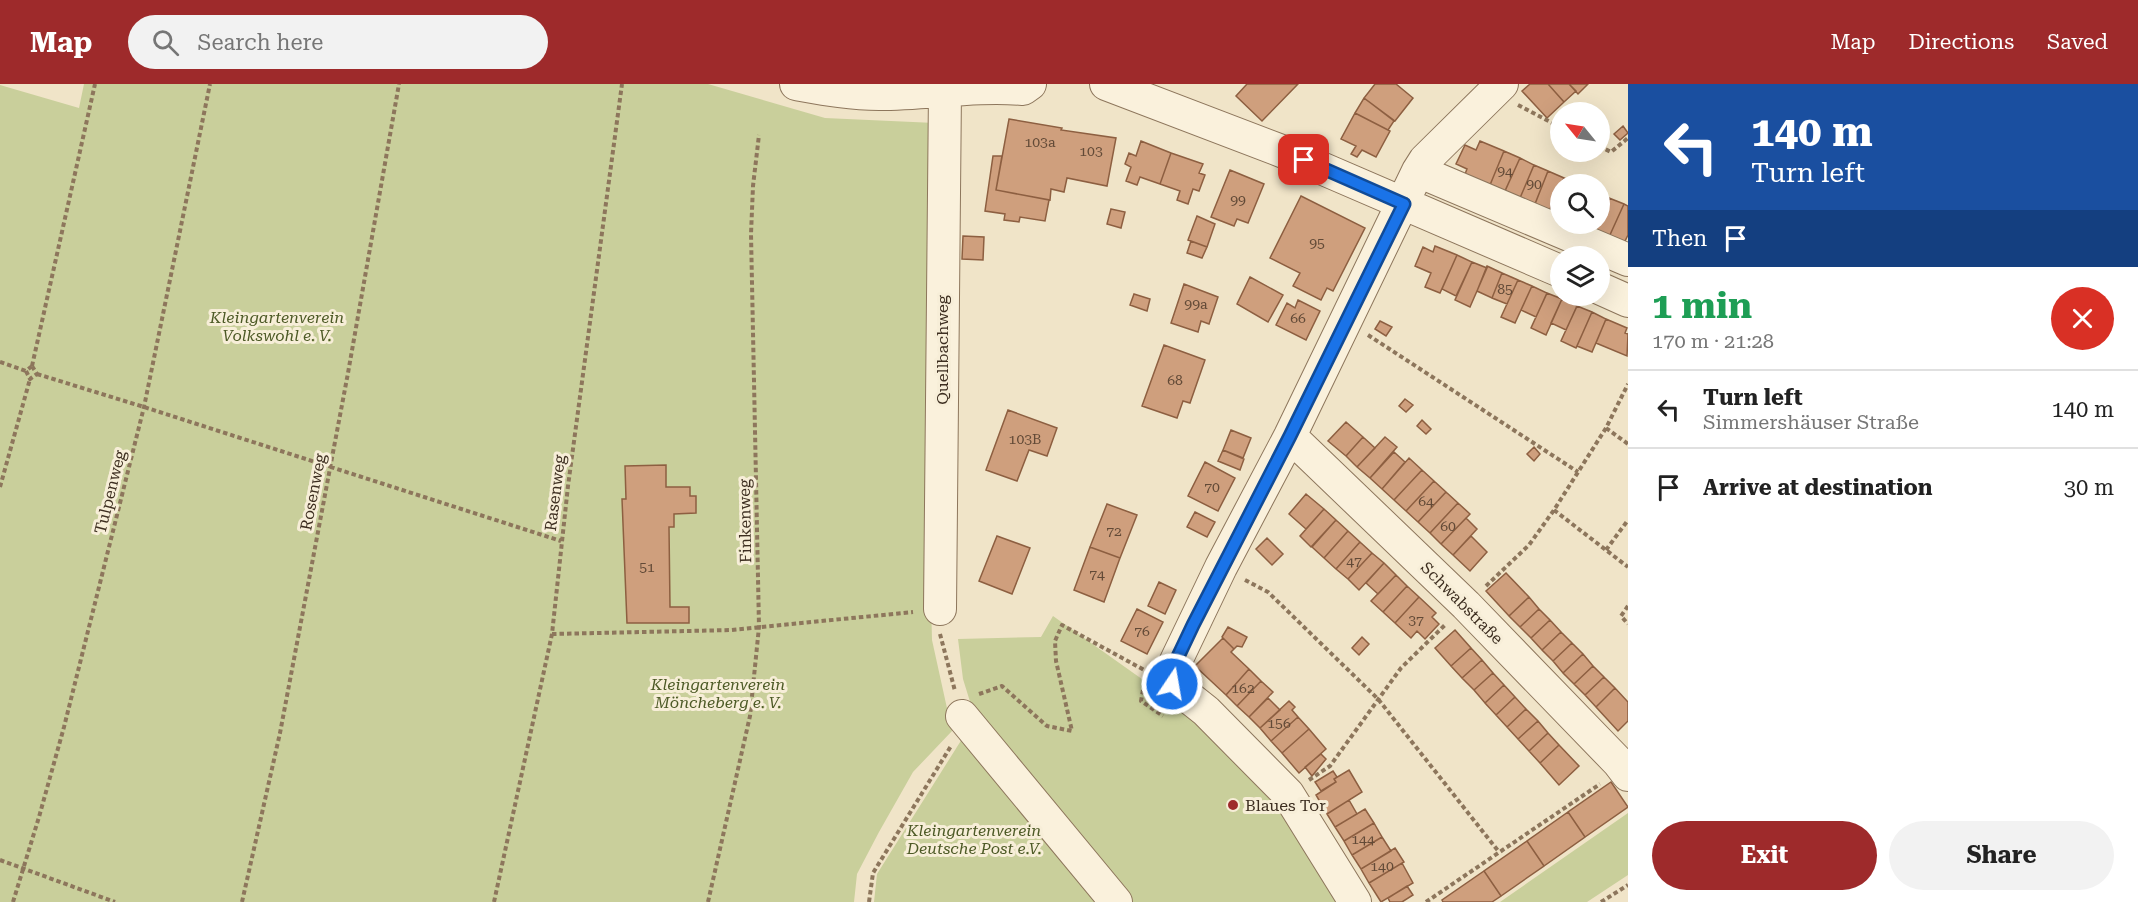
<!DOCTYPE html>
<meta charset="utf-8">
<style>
:root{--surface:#fff;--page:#f2f2f2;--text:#222;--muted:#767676;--line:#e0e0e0;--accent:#9e2a2b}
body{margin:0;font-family:"Roboto Serif",serif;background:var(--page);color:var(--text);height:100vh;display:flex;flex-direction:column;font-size:22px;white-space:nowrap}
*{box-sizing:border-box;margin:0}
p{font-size:20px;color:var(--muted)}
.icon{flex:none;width:33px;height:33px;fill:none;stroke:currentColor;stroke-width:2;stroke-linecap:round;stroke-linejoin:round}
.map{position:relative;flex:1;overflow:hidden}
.details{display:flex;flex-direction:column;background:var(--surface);width:510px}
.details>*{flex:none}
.top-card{background:#1a4fa0;color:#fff;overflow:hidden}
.needle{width:39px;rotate:300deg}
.controls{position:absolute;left:1550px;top:18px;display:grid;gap:12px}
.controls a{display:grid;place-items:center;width:60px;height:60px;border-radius:50%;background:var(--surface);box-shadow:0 6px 24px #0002;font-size:30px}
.pin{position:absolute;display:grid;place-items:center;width:51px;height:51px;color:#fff;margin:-26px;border-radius:12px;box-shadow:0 3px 9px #0006}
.me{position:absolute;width:66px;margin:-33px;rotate:12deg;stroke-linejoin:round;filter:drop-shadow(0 0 4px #0008)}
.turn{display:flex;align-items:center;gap:21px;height:126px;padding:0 24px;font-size:27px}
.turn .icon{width:78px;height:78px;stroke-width:2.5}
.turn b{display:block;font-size:42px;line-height:51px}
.then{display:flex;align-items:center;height:57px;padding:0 24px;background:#0003;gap:12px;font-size:22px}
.round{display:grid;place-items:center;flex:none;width:63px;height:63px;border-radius:32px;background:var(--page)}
.summary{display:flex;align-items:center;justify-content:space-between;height:102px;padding:0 24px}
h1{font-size:36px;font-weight:700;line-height:45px;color:#1e9e55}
.button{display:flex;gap:12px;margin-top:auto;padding:12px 24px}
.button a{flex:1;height:69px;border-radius:36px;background:var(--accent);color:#fff;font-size:24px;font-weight:700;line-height:69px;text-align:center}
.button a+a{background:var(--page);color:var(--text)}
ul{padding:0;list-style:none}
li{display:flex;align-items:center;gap:18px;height:78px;padding:0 24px;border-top:2px solid var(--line)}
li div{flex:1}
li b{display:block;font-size:22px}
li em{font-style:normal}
header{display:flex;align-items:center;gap:36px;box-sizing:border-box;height:84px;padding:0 30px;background:var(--accent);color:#fff}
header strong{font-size:28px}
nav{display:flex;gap:33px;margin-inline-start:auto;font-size:21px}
.search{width:420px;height:54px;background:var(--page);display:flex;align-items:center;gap:15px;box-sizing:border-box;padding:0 21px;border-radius:33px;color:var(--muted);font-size:22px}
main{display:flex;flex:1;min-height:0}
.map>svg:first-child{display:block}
.green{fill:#c9cf9b}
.building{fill:#cf9f7d;stroke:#8d5f41;stroke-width:1.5}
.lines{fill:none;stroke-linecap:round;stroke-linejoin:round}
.minor-casing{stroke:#8d765c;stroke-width:34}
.path{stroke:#8d765c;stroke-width:4;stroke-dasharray:4.5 3;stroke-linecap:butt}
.minor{stroke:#faf1dc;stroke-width:32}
.route-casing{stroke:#114b97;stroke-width:15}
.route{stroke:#1a73e8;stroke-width:10}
.poi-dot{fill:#9e2a2b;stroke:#f7eed8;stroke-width:2}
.labels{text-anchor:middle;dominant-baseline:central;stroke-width:6;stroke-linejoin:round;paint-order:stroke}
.number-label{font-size:14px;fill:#624a37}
.park-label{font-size:16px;font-style:italic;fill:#4d5a26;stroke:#f7eed8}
.street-label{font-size:16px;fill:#3d2e20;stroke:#f7eed8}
.poi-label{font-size:16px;fill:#3d2e20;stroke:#f7eed8;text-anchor:start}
</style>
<header>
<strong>Map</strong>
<div class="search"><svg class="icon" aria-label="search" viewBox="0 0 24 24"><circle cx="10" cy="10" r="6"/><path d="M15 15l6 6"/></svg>Search here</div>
<nav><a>Map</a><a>Directions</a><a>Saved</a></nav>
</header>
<main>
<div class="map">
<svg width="1628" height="818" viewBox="0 0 1628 818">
<rect width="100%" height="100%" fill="#f0e4c8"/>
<path class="green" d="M84,0H708L825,34L935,39L931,517L932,556L952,647L913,688L879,748L857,790L854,818H0V1L79,24Z
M1053,532L1187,627L1266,705L1338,818H1128L976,637L963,595L958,555L1041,553Z
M967,647L1108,818H874L877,790Z
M1628,729V791L1587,818H1500Z"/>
<path class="building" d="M1247,0H1298L1262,37L1236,12Z
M1375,0H1396L1413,14L1395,37L1364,14Z
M1530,0H1548L1564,18L1547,34L1522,7Z
M1548,0H1569L1576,7L1564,18Z
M1569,0H1588L1578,10Z
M1364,14L1394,37L1388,46L1355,29Z
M1355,29L1390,47L1376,73L1362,66L1357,73L1351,70L1356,62L1341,55Z
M1009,35L1062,44L1061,46L1116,54L1107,102L1067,94L1064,108L1051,105L1050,116L996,106Z
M1623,42L1628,49L1620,56L1614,50Z
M1141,57L1171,69L1160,100L1140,93L1137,101L1126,97L1131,83L1125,80L1129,69L1136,72Z
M1480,57L1504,67L1490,101L1465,90L1467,85L1456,80L1465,61L1476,66Z
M1504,67L1520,74L1505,107L1490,101Z
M1171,69L1203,80L1199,89L1205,91L1199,107L1193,105L1188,120L1177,116L1180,107L1160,100Z
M993,72H1002L996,106L1049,116L1045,137L1020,133L1019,138L1004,136L1005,130L985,127Z
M1520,74L1534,81L1520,114L1505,107Z
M1534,81L1548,87L1535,120L1520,114Z
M1230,86L1264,100L1248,139L1237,135L1234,142L1211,133Z
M1548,87L1564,94L1549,127L1535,120Z
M1564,94L1579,100H1561Z
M1560,103V131L1549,127Z
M1599,109L1609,114L1599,136Z
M1301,112L1365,144L1333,207L1327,204L1321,216L1293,202L1300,189L1270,174Z
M1609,114L1624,120L1609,153L1594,146Z
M1624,120L1628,122V151L1624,159L1609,153Z
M1111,125L1125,128L1121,144L1107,140Z
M1197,132L1215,140L1207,163L1188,156Z
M1580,140H1598L1594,146Z
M963,152L984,153L983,176L962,175Z
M1191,157L1207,163L1202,174L1187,169Z
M1435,162L1457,171L1440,209L1425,203L1431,189L1415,182L1423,163L1433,168Z
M1457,171L1472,178L1456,212L1442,205Z
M1472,178L1487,184L1470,223L1455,216Z
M1487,182L1502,189L1492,214L1477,207Z
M1502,189L1518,196L1507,220L1492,214Z
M1250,193L1283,211L1268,238L1237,220Z
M1518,196L1532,202L1515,239L1501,233Z
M1184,200L1218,213L1209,240L1201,237L1198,248L1171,239Z
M1532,202L1547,209L1536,233L1521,226Z
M1547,209L1562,215L1546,251L1531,244Z
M1134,210L1150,215L1147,227L1130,221Z
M1562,215L1577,222L1566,246L1551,239Z
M1298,216L1320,227L1306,256L1276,241L1287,219L1295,224Z
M1577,222L1592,228L1576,264L1561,257Z
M1592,228L1606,235L1592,268L1577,262Z
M1606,235L1627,244L1625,249L1628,250L1627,272L1596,259Z
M1380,237L1392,243L1386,252L1375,245Z
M1164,261L1205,276L1190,319L1183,317L1177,334L1142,322Z
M1405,315L1413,321L1406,328L1399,322Z
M1008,326L1057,344L1047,372L1029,366L1017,397L986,386Z
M1422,336L1431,345L1426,350L1417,342Z
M1346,338L1363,353L1346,372L1328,357Z
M1231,346L1251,354L1243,374L1223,366Z
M1363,353L1375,364L1357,383L1346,372Z
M1385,353L1397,363L1370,394L1357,383Z
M1534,363L1540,370L1534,377L1527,370Z
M1223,366L1244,375L1240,386L1218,377Z
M1394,368L1405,378L1382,405L1370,394Z
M1409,374L1422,386L1394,416L1382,405Z
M1205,378L1235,394L1218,427L1188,412Z
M666,381V403H690V412H696V429L674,430V443H669L670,523H689V539H627L622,415H626L625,382Z
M1422,386L1434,397L1406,427L1394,416Z
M1434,397L1446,408L1418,438L1406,427Z
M1446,408L1458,419L1430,449L1418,438Z
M1306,410L1324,425L1306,445L1289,430Z
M1458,419L1470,430L1441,460L1430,449Z
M1107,420L1137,431L1120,474L1090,463Z
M1324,425L1336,436L1311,463L1300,452Z
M1195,428L1215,438L1207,453L1187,443Z
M1466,434L1477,445L1453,471L1441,460Z
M1336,436L1348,447L1324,474L1312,463Z
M1348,447L1360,458L1336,485L1324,474Z
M997,452L1030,464L1012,510L979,497Z
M1471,452L1487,468L1470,487L1453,471Z
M1267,454L1283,470L1272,481L1256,465Z
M1360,458L1372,469L1348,495L1336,485Z
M1090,463L1120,474L1104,518L1074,506Z
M1372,469L1384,479L1359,506L1348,495Z
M1384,479L1396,491L1378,510L1366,499Z
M1506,489L1529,513L1509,532L1486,507Z
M1396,491L1407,502L1383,528L1371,517Z
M1159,498L1176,506L1165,530L1148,522Z
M1407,502L1419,513L1395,539L1383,528Z
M1419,513L1436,529L1432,533L1439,540L1425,555L1417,547L1411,554L1395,539Z
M1529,513L1539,525L1520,543L1509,532Z
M1137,525L1163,538L1147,570L1121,557Z
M1539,525L1550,536L1531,554L1520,543Z
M1550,536L1561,548L1542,566L1531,554Z
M1228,543L1247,553L1242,563L1237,562L1234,565L1222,553Z
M1455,546L1471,564L1451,582L1435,564Z
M1561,548L1572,559L1553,577L1542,566Z
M1362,553L1369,560L1359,571L1352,564Z
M1223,554L1234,565L1231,568L1249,585L1226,611L1195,582Z
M1572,559L1583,570L1563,589L1553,577Z
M1471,564L1482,576L1462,594L1451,582Z
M1583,570L1593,582L1574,600L1563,589Z
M1482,576L1493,589L1474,606L1462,594Z
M1593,582L1604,593L1585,611L1574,600Z
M1249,585L1261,597L1237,622L1226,611Z
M1493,589L1504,601L1485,619L1474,606Z
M1604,593L1615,604L1596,623L1585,611Z
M1261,597L1273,608L1249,633L1237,622Z
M1504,601L1515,613L1496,631L1485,619Z
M1615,604L1628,618V637L1618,647L1596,623Z
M1515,613L1526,625L1507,643L1496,631Z
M1268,614L1280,626L1260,644L1249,633Z
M1289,617L1295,623L1292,626L1298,633L1271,657L1260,644Z
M1526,625L1538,637L1518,655L1507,643Z
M1298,633L1309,645L1282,669L1271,657Z
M1538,637L1548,649L1529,667L1518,655Z
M1309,645L1326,665L1299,689L1282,669Z
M1548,649L1559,661L1540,679L1529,667Z
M1559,661L1579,682L1559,701L1540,679Z
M1321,670L1326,675L1312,692L1305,683Z
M1349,686L1362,708L1327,730L1316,711L1336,698L1334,695Z
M1333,687L1337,693L1334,695L1336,698L1321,707L1315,698Z
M1611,698L1628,723L1585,753L1568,728Z
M1349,716L1357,730L1335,743L1327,730Z
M1365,725L1374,739L1344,757L1335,743Z
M1568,728L1585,753L1544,782L1527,757Z
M1374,739L1382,753L1352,771L1344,757Z
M1382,753L1391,767L1361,785L1352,771Z
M1527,757L1544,782L1501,812L1484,787Z
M1395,764L1404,778L1369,799L1361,785Z
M1402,779L1413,799L1381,818L1369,799Z
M1484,787L1501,812L1492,818H1443L1442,816Z
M1407,802L1413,811L1402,818H1390L1388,814Z"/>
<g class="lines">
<g class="minor-casing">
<path id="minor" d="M796,0C824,5 850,10 879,10C928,10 974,1 1023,5L1030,0
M1106,0L1284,68L1560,187
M1418,87L1628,176
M1599,204L1628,217
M1290,352L1466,521L1618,678L1628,691
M940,525L945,6
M962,632L1116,818
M1355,818L1288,710L1206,627L1172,600L1175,579L1221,483L1290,352L1418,87L1425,76L1502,0"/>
</g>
<path class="path" d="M1518,21L1560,43
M1599,62L1611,68L1628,54
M1368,251L1578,388
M0,278L26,287
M32,282L95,0
M32,282L37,290L30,295L26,287Z
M37,290L144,323L561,457
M1606,344L1628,360
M0,403L30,295
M1554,426L1628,483
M1606,466L1628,436
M1245,496L1268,508L1378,615L1499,768
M1486,502L1529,461L1554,426L1606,344L1628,300
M1628,522L1621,532L1628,540
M552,550L731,546L913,528
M940,550L955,607
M1143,606L1141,617L1163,632
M979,610L1002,602L1047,642L1072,647L1056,577L1055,557L1062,541L1146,587
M1309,696L1330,682L1401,584L1446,540
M0,776L115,818
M13,818L39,733L64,643L144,323L210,0
M242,818L280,649L348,289L399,0
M494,818L552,550L568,402L622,0
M708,818L750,632L759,543L751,150L753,102L759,51
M869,818L873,789L951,662
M1426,818L1600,700
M1601,818L1628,801"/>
<use href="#minor" class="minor"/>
</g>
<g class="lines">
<g class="route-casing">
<path id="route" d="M1172,600L1175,579L1193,541L1290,352L1404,120L1304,76"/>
</g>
<use href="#route" class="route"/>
</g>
<circle class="poi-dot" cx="1233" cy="721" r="6"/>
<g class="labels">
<g class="number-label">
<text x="1040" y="58">103a</text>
<text x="1091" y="67">103</text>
<text x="1505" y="87">94</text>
<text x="1534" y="100">90</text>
<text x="1238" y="116">99</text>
<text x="1317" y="159">95</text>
<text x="1505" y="205">85</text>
<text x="1196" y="220">99a</text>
<text x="1298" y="234">66</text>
<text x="1175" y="296">68</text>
<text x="1025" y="355">103B</text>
<text x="1212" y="403">70</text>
<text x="1426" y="417">64</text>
<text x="1448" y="442">60</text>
<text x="1114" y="447">72</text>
<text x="1354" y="477">47</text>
<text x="647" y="483">51</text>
<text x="1097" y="490">74</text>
<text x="1416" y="536">37</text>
<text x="1142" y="547">76</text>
<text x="1243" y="604">162</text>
<text x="1279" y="639">156</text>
<text x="1363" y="755">144</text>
<text x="1382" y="782">140</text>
</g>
<g class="park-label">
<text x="277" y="233">Kleingartenverein<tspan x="277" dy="18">Volkswohl e. V.</tspan></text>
<text x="718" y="600">Kleingartenverein<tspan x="718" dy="18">Möncheberg e. V.</tspan></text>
<text x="974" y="746">Kleingartenverein<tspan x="974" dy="18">Deutsche Post e.V.</tspan></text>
</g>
<g class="street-label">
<text transform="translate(942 266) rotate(-90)">Quellbachweg</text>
<text transform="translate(110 408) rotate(-76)">Tulpenweg</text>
<text transform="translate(313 408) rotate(-79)">Rosenweg</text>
<text transform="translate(555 409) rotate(-83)">Rasenweg</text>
<text transform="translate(745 437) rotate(-91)">Finkenweg</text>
<text transform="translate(1462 519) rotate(45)">Schwabstraße</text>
</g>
<g class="poi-label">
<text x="1245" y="721">Blaues Tor</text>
</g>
</g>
</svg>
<div class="controls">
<a><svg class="needle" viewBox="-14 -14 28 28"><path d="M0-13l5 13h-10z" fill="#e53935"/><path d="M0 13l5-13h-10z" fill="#767676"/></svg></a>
<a><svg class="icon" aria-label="search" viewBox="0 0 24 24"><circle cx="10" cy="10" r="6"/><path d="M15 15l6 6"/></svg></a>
<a><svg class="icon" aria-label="layers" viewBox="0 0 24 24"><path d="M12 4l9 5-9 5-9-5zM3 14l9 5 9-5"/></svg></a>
</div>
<div class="pin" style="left:1304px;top:76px;background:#d93025"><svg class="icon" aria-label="arrive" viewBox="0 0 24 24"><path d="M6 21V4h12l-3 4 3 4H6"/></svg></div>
<svg class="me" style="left:1172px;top:600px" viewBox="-20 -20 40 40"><circle r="17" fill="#1a73e8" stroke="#fff" stroke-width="3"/><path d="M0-11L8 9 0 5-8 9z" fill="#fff"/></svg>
</div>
<section class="details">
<div class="top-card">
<div class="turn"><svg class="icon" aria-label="left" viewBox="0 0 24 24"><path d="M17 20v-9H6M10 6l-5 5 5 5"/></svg><div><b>140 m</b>Turn left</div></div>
<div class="then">Then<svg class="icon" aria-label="arrive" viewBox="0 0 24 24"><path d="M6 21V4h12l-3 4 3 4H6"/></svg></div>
</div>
<div class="summary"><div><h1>1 min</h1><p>170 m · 21:28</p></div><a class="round" style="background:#d93025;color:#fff"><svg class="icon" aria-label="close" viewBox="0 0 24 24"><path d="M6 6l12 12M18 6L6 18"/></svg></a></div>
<ul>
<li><svg class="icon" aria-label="left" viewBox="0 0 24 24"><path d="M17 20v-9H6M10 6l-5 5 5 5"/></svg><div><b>Turn left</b><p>Simmershäuser Straße</p></div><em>140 m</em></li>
<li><svg class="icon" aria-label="arrive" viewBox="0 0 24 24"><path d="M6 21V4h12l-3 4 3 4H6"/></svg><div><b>Arrive at destination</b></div><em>30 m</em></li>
</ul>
<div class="button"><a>Exit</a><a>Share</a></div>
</section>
</main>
